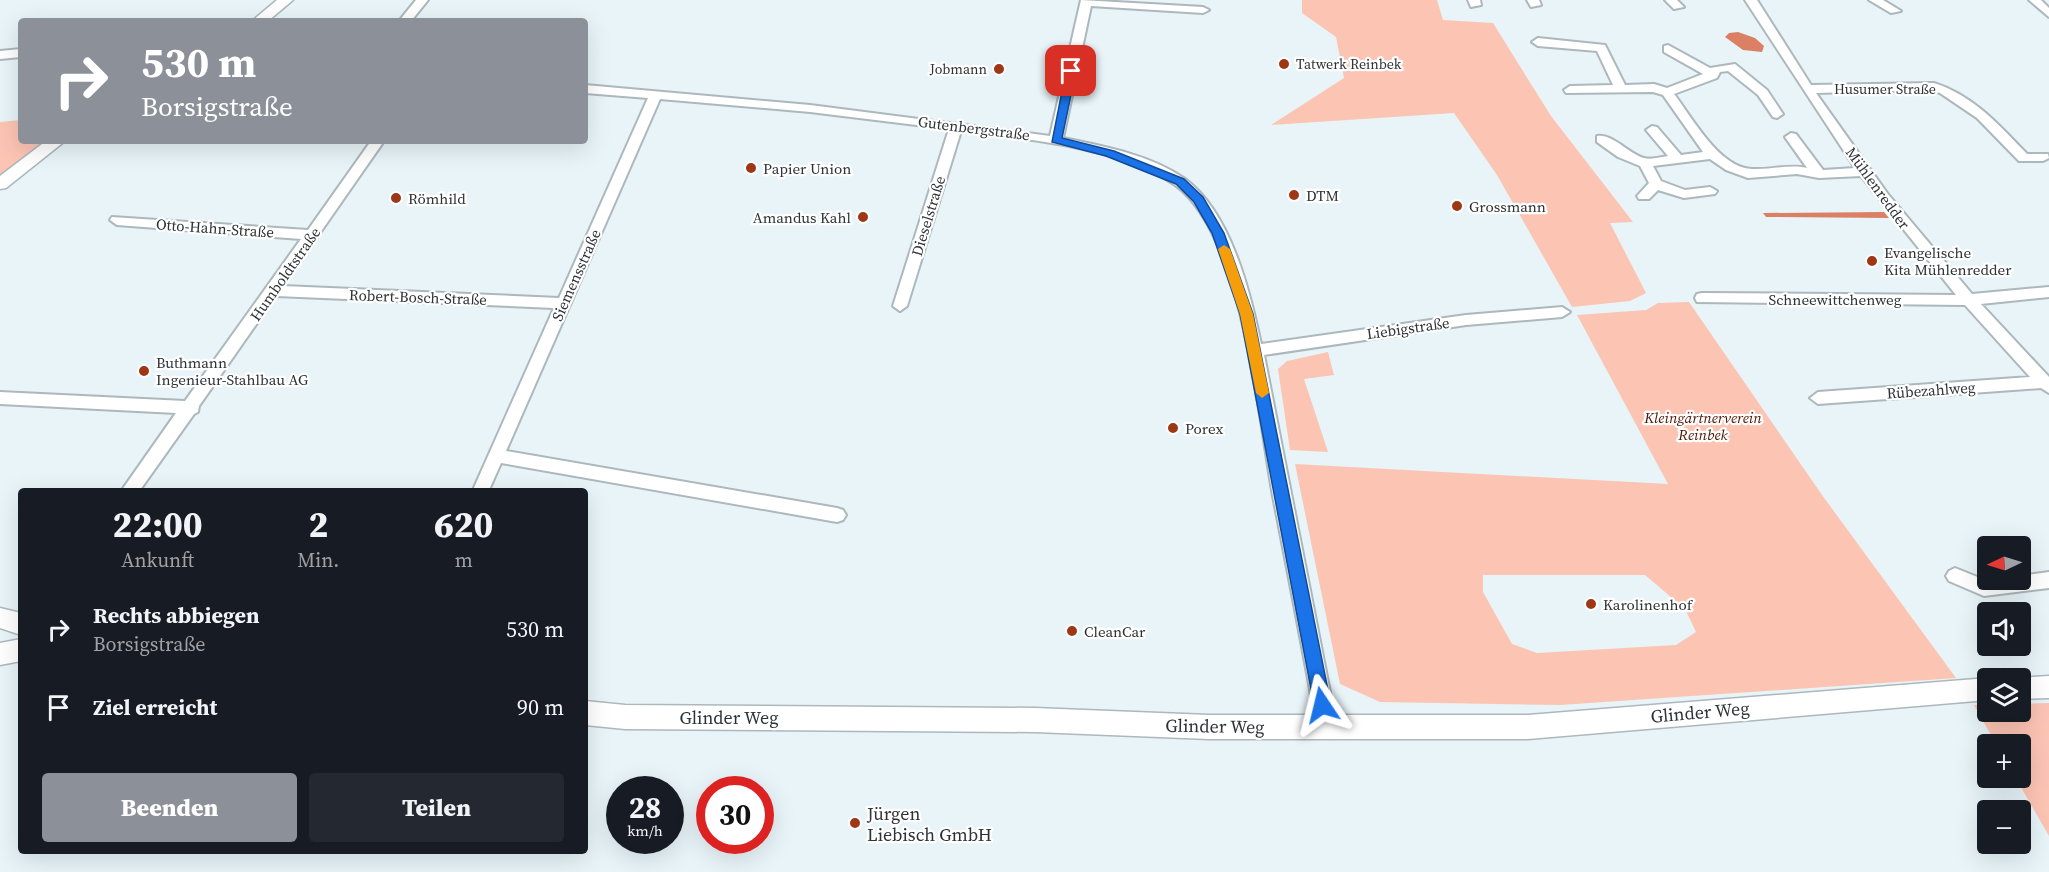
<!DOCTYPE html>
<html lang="de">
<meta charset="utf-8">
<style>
:root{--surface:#171b24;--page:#242831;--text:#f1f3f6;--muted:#9ea1a6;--accent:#8c9099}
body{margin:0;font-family:"Source Serif 4",serif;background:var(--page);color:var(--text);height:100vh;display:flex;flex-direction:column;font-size:22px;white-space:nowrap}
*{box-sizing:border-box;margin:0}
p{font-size:20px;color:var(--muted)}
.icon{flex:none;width:33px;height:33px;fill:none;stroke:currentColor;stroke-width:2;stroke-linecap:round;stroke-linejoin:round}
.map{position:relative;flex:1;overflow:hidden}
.drawer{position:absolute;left:18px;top:488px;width:570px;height:366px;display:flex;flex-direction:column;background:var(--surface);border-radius:6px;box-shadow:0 6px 24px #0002}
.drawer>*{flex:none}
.top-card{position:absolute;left:18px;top:18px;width:570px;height:126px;border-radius:6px;box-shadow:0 6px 24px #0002;background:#8c9099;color:#fff;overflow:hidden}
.needle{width:39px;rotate:266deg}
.controls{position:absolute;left:1977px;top:536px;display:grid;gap:12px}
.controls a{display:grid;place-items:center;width:54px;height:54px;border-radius:6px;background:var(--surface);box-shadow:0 6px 24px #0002;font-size:30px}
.speed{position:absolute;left:606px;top:776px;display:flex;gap:12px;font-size:30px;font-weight:700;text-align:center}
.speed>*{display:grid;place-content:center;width:78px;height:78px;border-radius:50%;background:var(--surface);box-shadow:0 6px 24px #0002;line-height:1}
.speed small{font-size:15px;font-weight:400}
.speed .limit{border:9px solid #d22;background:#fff;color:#111}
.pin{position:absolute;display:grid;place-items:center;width:51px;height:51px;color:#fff;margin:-26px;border-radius:12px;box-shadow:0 3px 9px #0006}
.me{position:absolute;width:66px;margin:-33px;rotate:350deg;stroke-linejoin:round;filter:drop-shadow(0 0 4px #0008)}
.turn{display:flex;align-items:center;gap:21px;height:126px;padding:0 24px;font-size:27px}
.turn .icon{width:78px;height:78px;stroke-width:2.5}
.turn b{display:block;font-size:42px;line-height:51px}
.eta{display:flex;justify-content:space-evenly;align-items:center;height:102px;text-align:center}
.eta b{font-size:36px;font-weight:800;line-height:42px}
.cta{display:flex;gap:12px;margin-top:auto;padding:12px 24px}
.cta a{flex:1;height:69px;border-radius:6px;background:var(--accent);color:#fff;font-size:24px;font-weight:800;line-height:69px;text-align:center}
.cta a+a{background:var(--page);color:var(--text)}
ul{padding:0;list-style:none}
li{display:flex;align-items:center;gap:18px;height:78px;padding:0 24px}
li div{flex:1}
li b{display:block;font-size:22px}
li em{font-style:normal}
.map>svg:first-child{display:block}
.green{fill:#fcc4b3;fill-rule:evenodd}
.water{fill:#db8064}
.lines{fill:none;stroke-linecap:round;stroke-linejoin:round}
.minor-casing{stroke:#acb8bc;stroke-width:4}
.major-casing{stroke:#acb8bc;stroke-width:3}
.minor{fill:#fff;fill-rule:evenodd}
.major{fill:#fff;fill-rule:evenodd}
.route{fill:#1a73e8;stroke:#114b97;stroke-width:1.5}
.slow{fill:#f59e0b}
.poi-dot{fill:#9e3715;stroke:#fff;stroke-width:2}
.labels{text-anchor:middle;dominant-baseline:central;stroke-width:4.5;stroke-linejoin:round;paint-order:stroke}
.far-poi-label{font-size:14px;fill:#2e3234;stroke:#fff;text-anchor:start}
.far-street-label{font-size:14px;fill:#2e3234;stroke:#fff}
.street-label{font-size:15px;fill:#2e3234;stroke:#fff}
.poi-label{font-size:15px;fill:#2e3234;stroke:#fff;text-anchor:start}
.park-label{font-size:15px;font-style:italic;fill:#4c1301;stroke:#fff}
.near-street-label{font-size:18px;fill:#2e3234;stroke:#fff}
.near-poi-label{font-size:18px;fill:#2e3234;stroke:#fff;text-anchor:start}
</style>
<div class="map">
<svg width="2049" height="872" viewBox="0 0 2049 872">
<rect width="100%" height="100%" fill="#e8f4f8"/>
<path class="green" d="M1302,0H1437L1443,20L1493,23L1551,116L1633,222L1610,223L1646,293L1630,301L1572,307L1497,175L1454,113L1271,125L1344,78L1336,37L1302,13Z
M21,120V141H46L0,177V122Z
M1689,302L1822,495L1956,678L1560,705L1380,702L1340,684L1295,464L1668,484L1577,315L1646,310L1658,303ZM1483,575H1645L1685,609L1696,632L1676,645L1537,653L1512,644L1483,592Z
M1328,352L1334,375L1304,379L1328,452L1290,450L1278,369L1287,361Z
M2049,703V836L2015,777H2020V744H1996L1974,705H1987L1988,711H2020L2021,704Z"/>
<path class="water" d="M1738,32L1755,38L1764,46L1762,52L1743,50L1725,37L1729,33Z
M1884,212L1889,218L1766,217L1763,213Z"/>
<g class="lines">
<g class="minor-casing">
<path id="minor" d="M416,0H428L411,21H399Z
M1081,0L1203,7L1209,10L1203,13L1091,6L1063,138C1103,146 1151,155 1185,179C1231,213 1250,292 1261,344L1466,315L1562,307L1570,312L1562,317L1466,325L1264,355L1337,728L1334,735L1327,737L1320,735L1317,728C1303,650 1288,573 1273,496C1258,416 1243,234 1175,185C1122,147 1025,139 961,131L907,306L900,311L893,306L949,129L810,112L660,99L506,451L837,508L843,510L846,515L843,520L837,522L501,463L489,490H473L554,308L276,296L199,406L198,412L194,414L140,490H122L176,413L0,404V392L185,401L301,239L117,225L110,220L112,217L308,230L371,141H384L283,286L559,298L648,98L585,93V85L810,105L1050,136Z
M1468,0H1480L1481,5L1471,7Z
M1527,0H1539L1541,5L1531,7Z
M1665,0H1677L1684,7L1674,9Z
M1745,0H1757L1811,85L1934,83C1974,96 1999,125 2027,154H2048L2049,158L2043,161H2019L1977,118L1940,93L1929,90L1816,93L1887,193L1972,294L2049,287V297L1981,304L2049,377V393L2041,388L1818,404L1810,398L1818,392L2030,377L1965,305L1697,302L1695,298L1697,294L1702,293L1956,295L1861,176L1819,178L1797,174L1748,178L1726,170L1710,159L1653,166L1661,181L1685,190L1710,187L1717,191L1715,194L1684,198L1658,190L1649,199H1639L1637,196L1649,183L1640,166L1618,157L1597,142V136C1612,133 1629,154 1644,158C1651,160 1661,157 1668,156L1646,130L1652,126L1657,127L1681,155L1703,152L1663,95L1653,92L1566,93L1564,90L1570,86L1613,85L1597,51L1538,46L1532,42L1538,38L1605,45L1625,85L1654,84L1667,88L1703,74L1664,52V46L1668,45L1710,68L1735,64L1767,90L1783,114L1777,118L1773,117L1758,95L1728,71L1720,72L1717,78L1674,94C1692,117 1719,168 1752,169C1770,170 1789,164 1807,168L1785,137L1791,133L1796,134L1823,170L1855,168Z
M1869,0H1883L1901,11L1891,13Z
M2029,0H2041L2049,8V17Z
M21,49V57L0,59V51Z
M1955,568L1985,580L2020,579V576L2049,572V588L1984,596L1949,581L1946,576L1949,571Z"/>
</g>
<g class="major-casing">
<path id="major" d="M277,0H293L268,21H252Z
M46,141H65L6,188L0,189V176Z
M0,608L21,613V635L0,628Z
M21,639V661L0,665V643Z
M2049,676V698L2020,699V678H2016Z
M1988,678V700L1528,739H1209L1035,732L625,729L585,725V701L625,705L1035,708L1209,715H1528Z"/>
</g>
<use href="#minor" class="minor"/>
<use href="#major" class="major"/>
</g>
<path class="route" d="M1071,68L1076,71L1062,138L1114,151L1184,179L1203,197L1224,233L1253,314L1331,705L1328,710L1322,712L1317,710L1314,705L1240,314L1212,233L1194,202L1176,184L1106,156L1052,142L1066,71Z"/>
<path class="slow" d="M1224,245L1230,249L1253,314L1269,393L1262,398L1256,393L1240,314L1218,249Z"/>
<g class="poi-dot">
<circle cx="1284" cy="64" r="6"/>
<circle cx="999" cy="69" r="6"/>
<circle cx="751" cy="168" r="6"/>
<circle cx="1294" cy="195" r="6"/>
<circle cx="396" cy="198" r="6"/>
<circle cx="1457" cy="206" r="6"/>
<circle cx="863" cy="217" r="6"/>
<circle cx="1872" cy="261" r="6"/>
<circle cx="144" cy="371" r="6"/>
<circle cx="1173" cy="428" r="6"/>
<circle cx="1591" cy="604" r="6"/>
<circle cx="1072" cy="631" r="6"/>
<circle cx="855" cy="823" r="6"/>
</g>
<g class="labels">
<g class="far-poi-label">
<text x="1296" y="64">Tatwerk Reinbek</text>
<text x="987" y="69" text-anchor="end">Jobmann</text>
</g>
<g class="far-street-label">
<text x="1885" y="89">Husumer Straße</text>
</g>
<g class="street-label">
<text transform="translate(974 128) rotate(7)">Gutenbergstraße</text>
<text transform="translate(1878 188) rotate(54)">Mühlenredder</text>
<text transform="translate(928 216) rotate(-73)">Dieselstraße</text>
<text transform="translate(215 228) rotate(4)">Otto-Hahn-Straße</text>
<text transform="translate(285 274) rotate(-55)">Humboldtstraße</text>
<text transform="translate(576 275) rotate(-66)">Siemensstraße</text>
<text transform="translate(418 297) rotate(2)">Robert-Bosch-Straße</text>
<text x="1835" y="299">Schneewittchenweg</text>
<text transform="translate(1408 328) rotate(-8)">Liebigstraße</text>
<text transform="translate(1931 390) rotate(-4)">Rübezahlweg</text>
</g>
<g class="poi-label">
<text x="763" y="168">Papier Union</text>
<text x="1306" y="195">DTM</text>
<text x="408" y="198">Römhild</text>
<text x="1469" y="206">Grossmann</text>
<text x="851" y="217" text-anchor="end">Amandus Kahl</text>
<text x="1884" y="252">Evangelische<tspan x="1884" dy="17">Kita Mühlenredder</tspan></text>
<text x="156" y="362">Buthmann<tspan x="156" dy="17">Ingenieur-Stahlbau AG</tspan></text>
<text x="1185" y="428">Porex</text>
<text x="1603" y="604">Karolinenhof</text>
<text x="1084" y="631">CleanCar</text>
</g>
<g class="park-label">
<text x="1703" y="417">Kleingärtnerverein<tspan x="1703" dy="17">Reinbek</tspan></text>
</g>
<g class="near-street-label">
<text transform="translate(1700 712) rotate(-5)">Glinder Weg</text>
<text x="729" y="717">Glinder Weg</text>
<text transform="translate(1215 726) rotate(1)">Glinder Weg</text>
</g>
<g class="near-poi-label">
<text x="867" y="813">Jürgen<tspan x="867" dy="21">Liebisch GmbH</tspan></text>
</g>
</g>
</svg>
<div class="controls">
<a><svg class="needle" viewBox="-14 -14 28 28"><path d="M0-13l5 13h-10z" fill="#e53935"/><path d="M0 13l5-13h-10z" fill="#9ea1a6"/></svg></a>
<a><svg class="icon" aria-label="sound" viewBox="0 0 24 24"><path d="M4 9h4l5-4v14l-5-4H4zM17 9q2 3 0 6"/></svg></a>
<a><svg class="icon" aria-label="layers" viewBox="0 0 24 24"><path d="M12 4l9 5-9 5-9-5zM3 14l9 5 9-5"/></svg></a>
<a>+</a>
<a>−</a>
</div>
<div class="speed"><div>28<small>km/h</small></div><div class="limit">30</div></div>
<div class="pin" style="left:1071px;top:71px;background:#d93025"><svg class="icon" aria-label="arrive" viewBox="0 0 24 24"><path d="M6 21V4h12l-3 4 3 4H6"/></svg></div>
<svg class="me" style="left:1322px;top:705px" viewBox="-20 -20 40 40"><path d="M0-17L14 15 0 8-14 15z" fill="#1a73e8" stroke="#fff" stroke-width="4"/></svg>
<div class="top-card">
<div class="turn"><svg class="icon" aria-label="right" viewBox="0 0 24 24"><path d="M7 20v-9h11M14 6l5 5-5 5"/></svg><div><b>530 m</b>Borsigstraße</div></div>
</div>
<section class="drawer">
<div class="eta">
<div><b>22:00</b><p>Ankunft</p></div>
<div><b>2</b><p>Min.</p></div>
<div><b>620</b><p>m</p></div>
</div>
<ul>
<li><svg class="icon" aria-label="right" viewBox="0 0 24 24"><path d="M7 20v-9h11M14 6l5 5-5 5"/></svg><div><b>Rechts abbiegen</b><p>Borsigstraße</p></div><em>530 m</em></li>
<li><svg class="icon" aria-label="arrive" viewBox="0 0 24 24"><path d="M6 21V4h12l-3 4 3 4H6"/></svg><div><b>Ziel erreicht</b></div><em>90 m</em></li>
</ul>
<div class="cta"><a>Beenden</a><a>Teilen</a></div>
</section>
</div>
